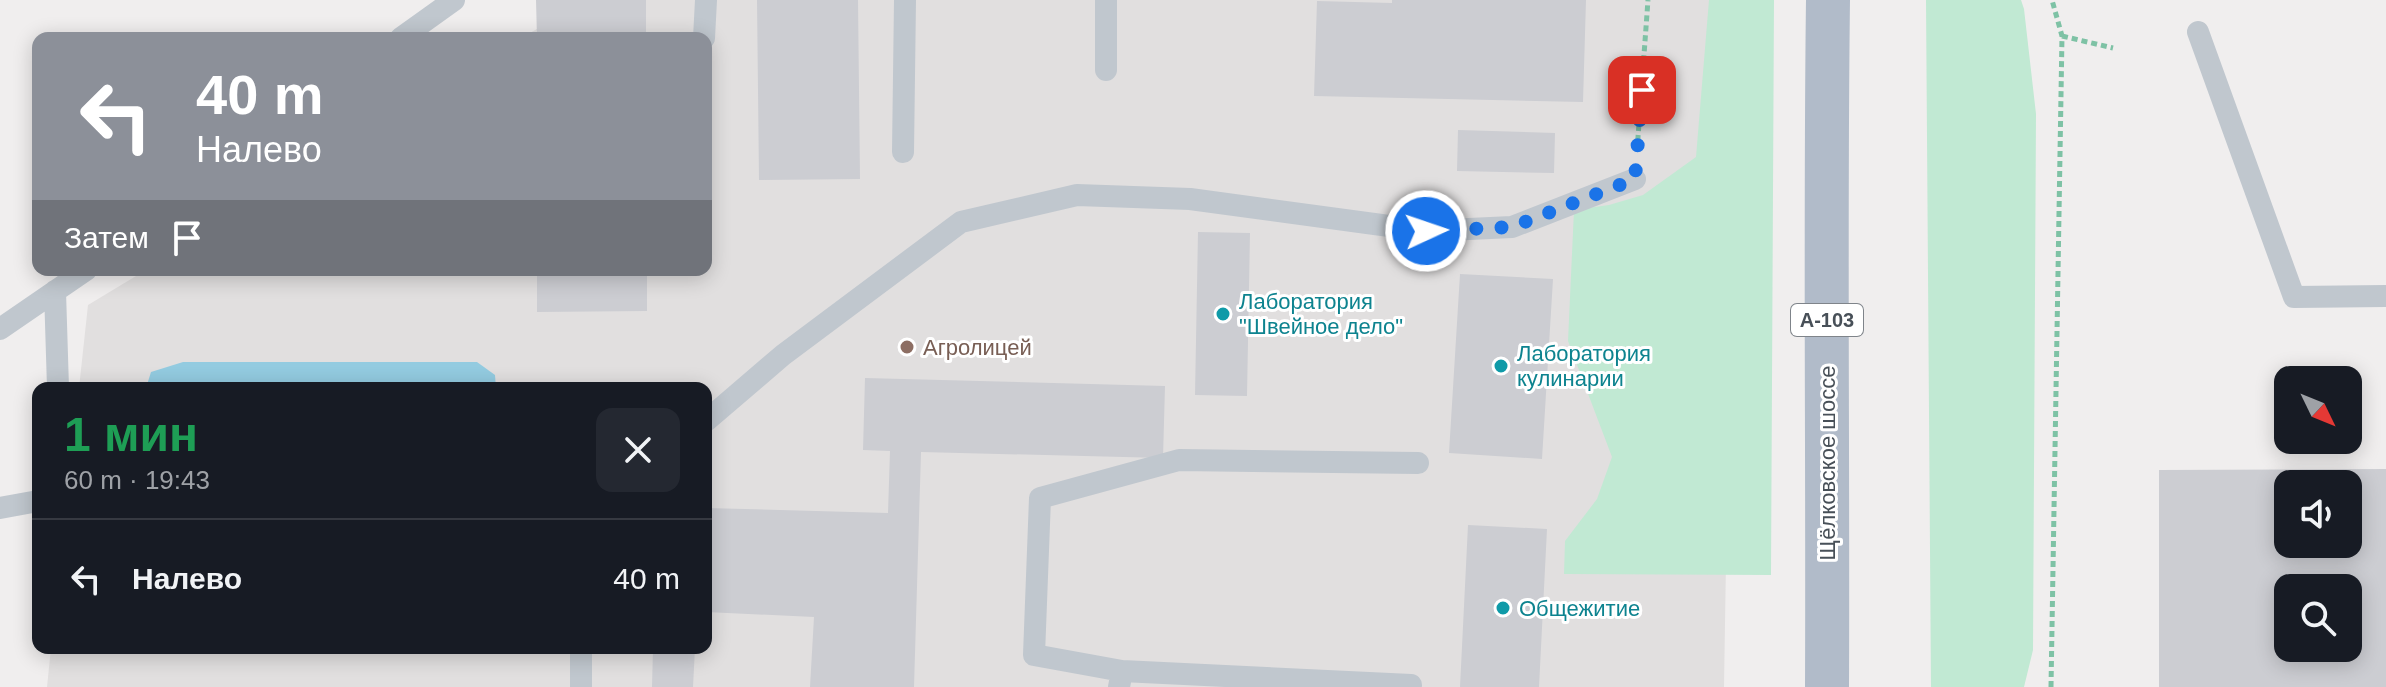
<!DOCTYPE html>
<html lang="ru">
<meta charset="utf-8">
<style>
:root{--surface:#171b24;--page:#242831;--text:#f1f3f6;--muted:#9ea1a6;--line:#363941}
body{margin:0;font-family:Helvetica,sans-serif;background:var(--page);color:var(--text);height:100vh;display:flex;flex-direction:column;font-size:30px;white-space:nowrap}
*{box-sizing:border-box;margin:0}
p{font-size:26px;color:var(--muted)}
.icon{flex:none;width:44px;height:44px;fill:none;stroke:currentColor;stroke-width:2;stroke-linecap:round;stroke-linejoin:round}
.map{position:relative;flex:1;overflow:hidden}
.details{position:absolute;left:32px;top:382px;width:680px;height:272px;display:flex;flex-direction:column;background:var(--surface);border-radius:16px;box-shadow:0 4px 20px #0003}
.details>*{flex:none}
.hud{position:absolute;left:32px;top:32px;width:680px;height:244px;border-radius:16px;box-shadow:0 4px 20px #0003;background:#8c9099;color:#fff;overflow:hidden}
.needle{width:52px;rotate:133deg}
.controls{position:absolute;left:2274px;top:366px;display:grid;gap:16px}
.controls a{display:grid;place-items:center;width:88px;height:88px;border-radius:16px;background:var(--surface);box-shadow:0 4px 20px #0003;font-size:40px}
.pin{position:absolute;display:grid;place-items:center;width:68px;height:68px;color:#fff;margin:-34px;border-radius:16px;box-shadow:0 4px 12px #0006}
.me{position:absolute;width:88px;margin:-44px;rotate:87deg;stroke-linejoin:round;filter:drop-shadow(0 0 6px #0008)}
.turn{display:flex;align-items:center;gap:28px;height:168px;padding:0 32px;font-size:36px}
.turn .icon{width:104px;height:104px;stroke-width:2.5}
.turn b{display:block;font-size:56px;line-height:68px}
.then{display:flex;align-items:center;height:76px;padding:0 32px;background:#0003;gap:16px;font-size:30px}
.round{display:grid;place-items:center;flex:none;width:84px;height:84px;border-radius:16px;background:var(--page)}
.head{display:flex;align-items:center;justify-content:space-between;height:136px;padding:0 32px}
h1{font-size:48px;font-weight:800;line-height:60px;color:#1e9e55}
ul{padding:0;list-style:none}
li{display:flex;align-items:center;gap:24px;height:120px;padding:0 32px;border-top:2px solid var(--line)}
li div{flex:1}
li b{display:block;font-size:30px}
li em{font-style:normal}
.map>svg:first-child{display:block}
.education{fill:#e1dfdf}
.green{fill:#c1e9d3}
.water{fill:#93cbe0}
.building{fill:#cccdd2;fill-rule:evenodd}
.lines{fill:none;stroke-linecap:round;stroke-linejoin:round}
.path{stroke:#7ec2a5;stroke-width:5;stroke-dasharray:6 4;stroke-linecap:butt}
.service{stroke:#c0c7ce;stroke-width:22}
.primary{stroke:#b1bbc9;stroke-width:44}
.route{stroke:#1a73e8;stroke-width:14;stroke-dasharray:0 25.2}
.culture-dot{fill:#0f9aa8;stroke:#fff;stroke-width:3}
.education-dot{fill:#8d6e63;stroke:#fff;stroke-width:3}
.labels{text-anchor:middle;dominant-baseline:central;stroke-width:6;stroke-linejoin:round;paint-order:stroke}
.shield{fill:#fff;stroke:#7f848a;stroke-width:2}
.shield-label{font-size:20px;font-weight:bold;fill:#485058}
.culture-label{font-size:22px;fill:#0d838f;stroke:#fff;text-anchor:start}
.education-label{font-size:22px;fill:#785e54;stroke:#fff;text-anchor:start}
.street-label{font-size:22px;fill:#485058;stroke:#fff}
</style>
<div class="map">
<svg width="2386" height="687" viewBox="0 0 2386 687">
<rect width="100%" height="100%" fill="#f0eeee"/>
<path class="education" d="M584,0H1735L1724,687H47L51,648H706V388H79L88,305L146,270H706V38H522Z"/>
<path class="green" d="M1709,0H1774L1771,575L1564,574L1565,541L1597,499L1612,457L1568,341L1574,210L1609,205L1643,195L1696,157Z
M1926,0H2021L2024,9L2036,114L2033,650L2024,687H1931Z"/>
<path class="water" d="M183,362H477L495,375L496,388H146L151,372Z"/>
<path class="building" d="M536,0H646V38H537Z
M757,0H858L860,179L759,180Z
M1392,0H1586L1583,102L1314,96L1317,1L1392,3Z
M1458,130L1555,133L1554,173L1457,171Z
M1198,232L1250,233L1247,396L1195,395Z
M537,270H647V311L537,312Z
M1460,274L1553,279L1542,459L1449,453Z
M865,378L1165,386L1163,458L921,452L914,687H810L814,617L706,612V508L888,513L890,451L863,450Z
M2386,469V687H2159V470ZM2288,484H2348V544H2288ZM2288,588H2348V648H2288Z
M1468,525L1547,529L1539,687H1460Z
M653,648H695L693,687H652Z"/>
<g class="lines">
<path class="path" d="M2062,36L2113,48
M1637,151L1648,0
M2051,687L2062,36L2052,0"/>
<path class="service" d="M2198,32L2294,297L2386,296
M401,38L454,0
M704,38L706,0
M1106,70V0
M903,152L905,0
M55,291L58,388
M0,329L86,270
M706,421L783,355L961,222L1077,195L1190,199L1426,231L1512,227L1635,179
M0,508L38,501
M1122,671L1034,655L1040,498L1179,460L1418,463
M581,687V648
M1119,687L1122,671L1411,685"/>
<path class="primary" d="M1827,687C1828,458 1825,229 1828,0"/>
</g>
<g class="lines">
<path class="route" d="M1426,231L1512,227L1635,179L1642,90"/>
</g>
<g class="culture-dot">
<circle cx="1223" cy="314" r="8"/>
<circle cx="1501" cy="366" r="8"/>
<circle cx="1503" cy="608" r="8"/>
</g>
<circle class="education-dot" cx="907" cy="347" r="8"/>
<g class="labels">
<rect class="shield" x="1791" y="304" width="72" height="32" rx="6"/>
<g class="shield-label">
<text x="1827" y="320">А-103</text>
</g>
<g class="culture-label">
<text x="1239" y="301">Лаборатория<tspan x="1239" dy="25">"Швейное дело"</tspan></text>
<text x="1517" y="353">Лаборатория<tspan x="1517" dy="25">кулинарии</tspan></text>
<text x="1519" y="608">Общежитие</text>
</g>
<g class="education-label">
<text x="923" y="347">Агролицей</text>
</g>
<g class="street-label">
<text transform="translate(1827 463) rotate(-90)">Щёлковское шоссе</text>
</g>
</g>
</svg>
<div class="controls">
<a><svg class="needle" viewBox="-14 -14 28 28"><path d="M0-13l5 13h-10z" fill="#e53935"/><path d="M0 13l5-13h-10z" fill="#9ea1a6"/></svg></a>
<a><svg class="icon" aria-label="sound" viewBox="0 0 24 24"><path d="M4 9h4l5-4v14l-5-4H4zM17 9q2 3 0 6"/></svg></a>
<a><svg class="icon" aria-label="search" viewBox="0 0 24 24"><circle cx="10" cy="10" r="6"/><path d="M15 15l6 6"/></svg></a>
</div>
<div class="pin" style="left:1642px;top:90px;background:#d93025"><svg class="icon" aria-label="arrive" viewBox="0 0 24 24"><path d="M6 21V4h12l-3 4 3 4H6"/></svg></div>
<svg class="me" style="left:1426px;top:231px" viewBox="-20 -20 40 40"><circle r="17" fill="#1a73e8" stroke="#fff" stroke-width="3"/><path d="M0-11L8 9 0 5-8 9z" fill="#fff"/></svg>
<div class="hud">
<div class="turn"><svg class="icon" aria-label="left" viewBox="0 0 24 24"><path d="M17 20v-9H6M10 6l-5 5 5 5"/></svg><div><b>40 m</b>Налево</div></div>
<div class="then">Затем<svg class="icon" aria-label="arrive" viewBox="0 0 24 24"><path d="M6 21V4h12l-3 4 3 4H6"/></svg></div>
</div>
<section class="details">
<div class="head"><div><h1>1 мин</h1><p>60 m · 19:43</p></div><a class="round"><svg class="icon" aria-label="close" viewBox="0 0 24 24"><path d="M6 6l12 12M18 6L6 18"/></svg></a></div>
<ul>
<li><svg class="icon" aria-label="left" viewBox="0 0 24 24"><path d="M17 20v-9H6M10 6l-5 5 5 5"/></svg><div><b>Налево</b></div><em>40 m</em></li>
</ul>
</section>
</div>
